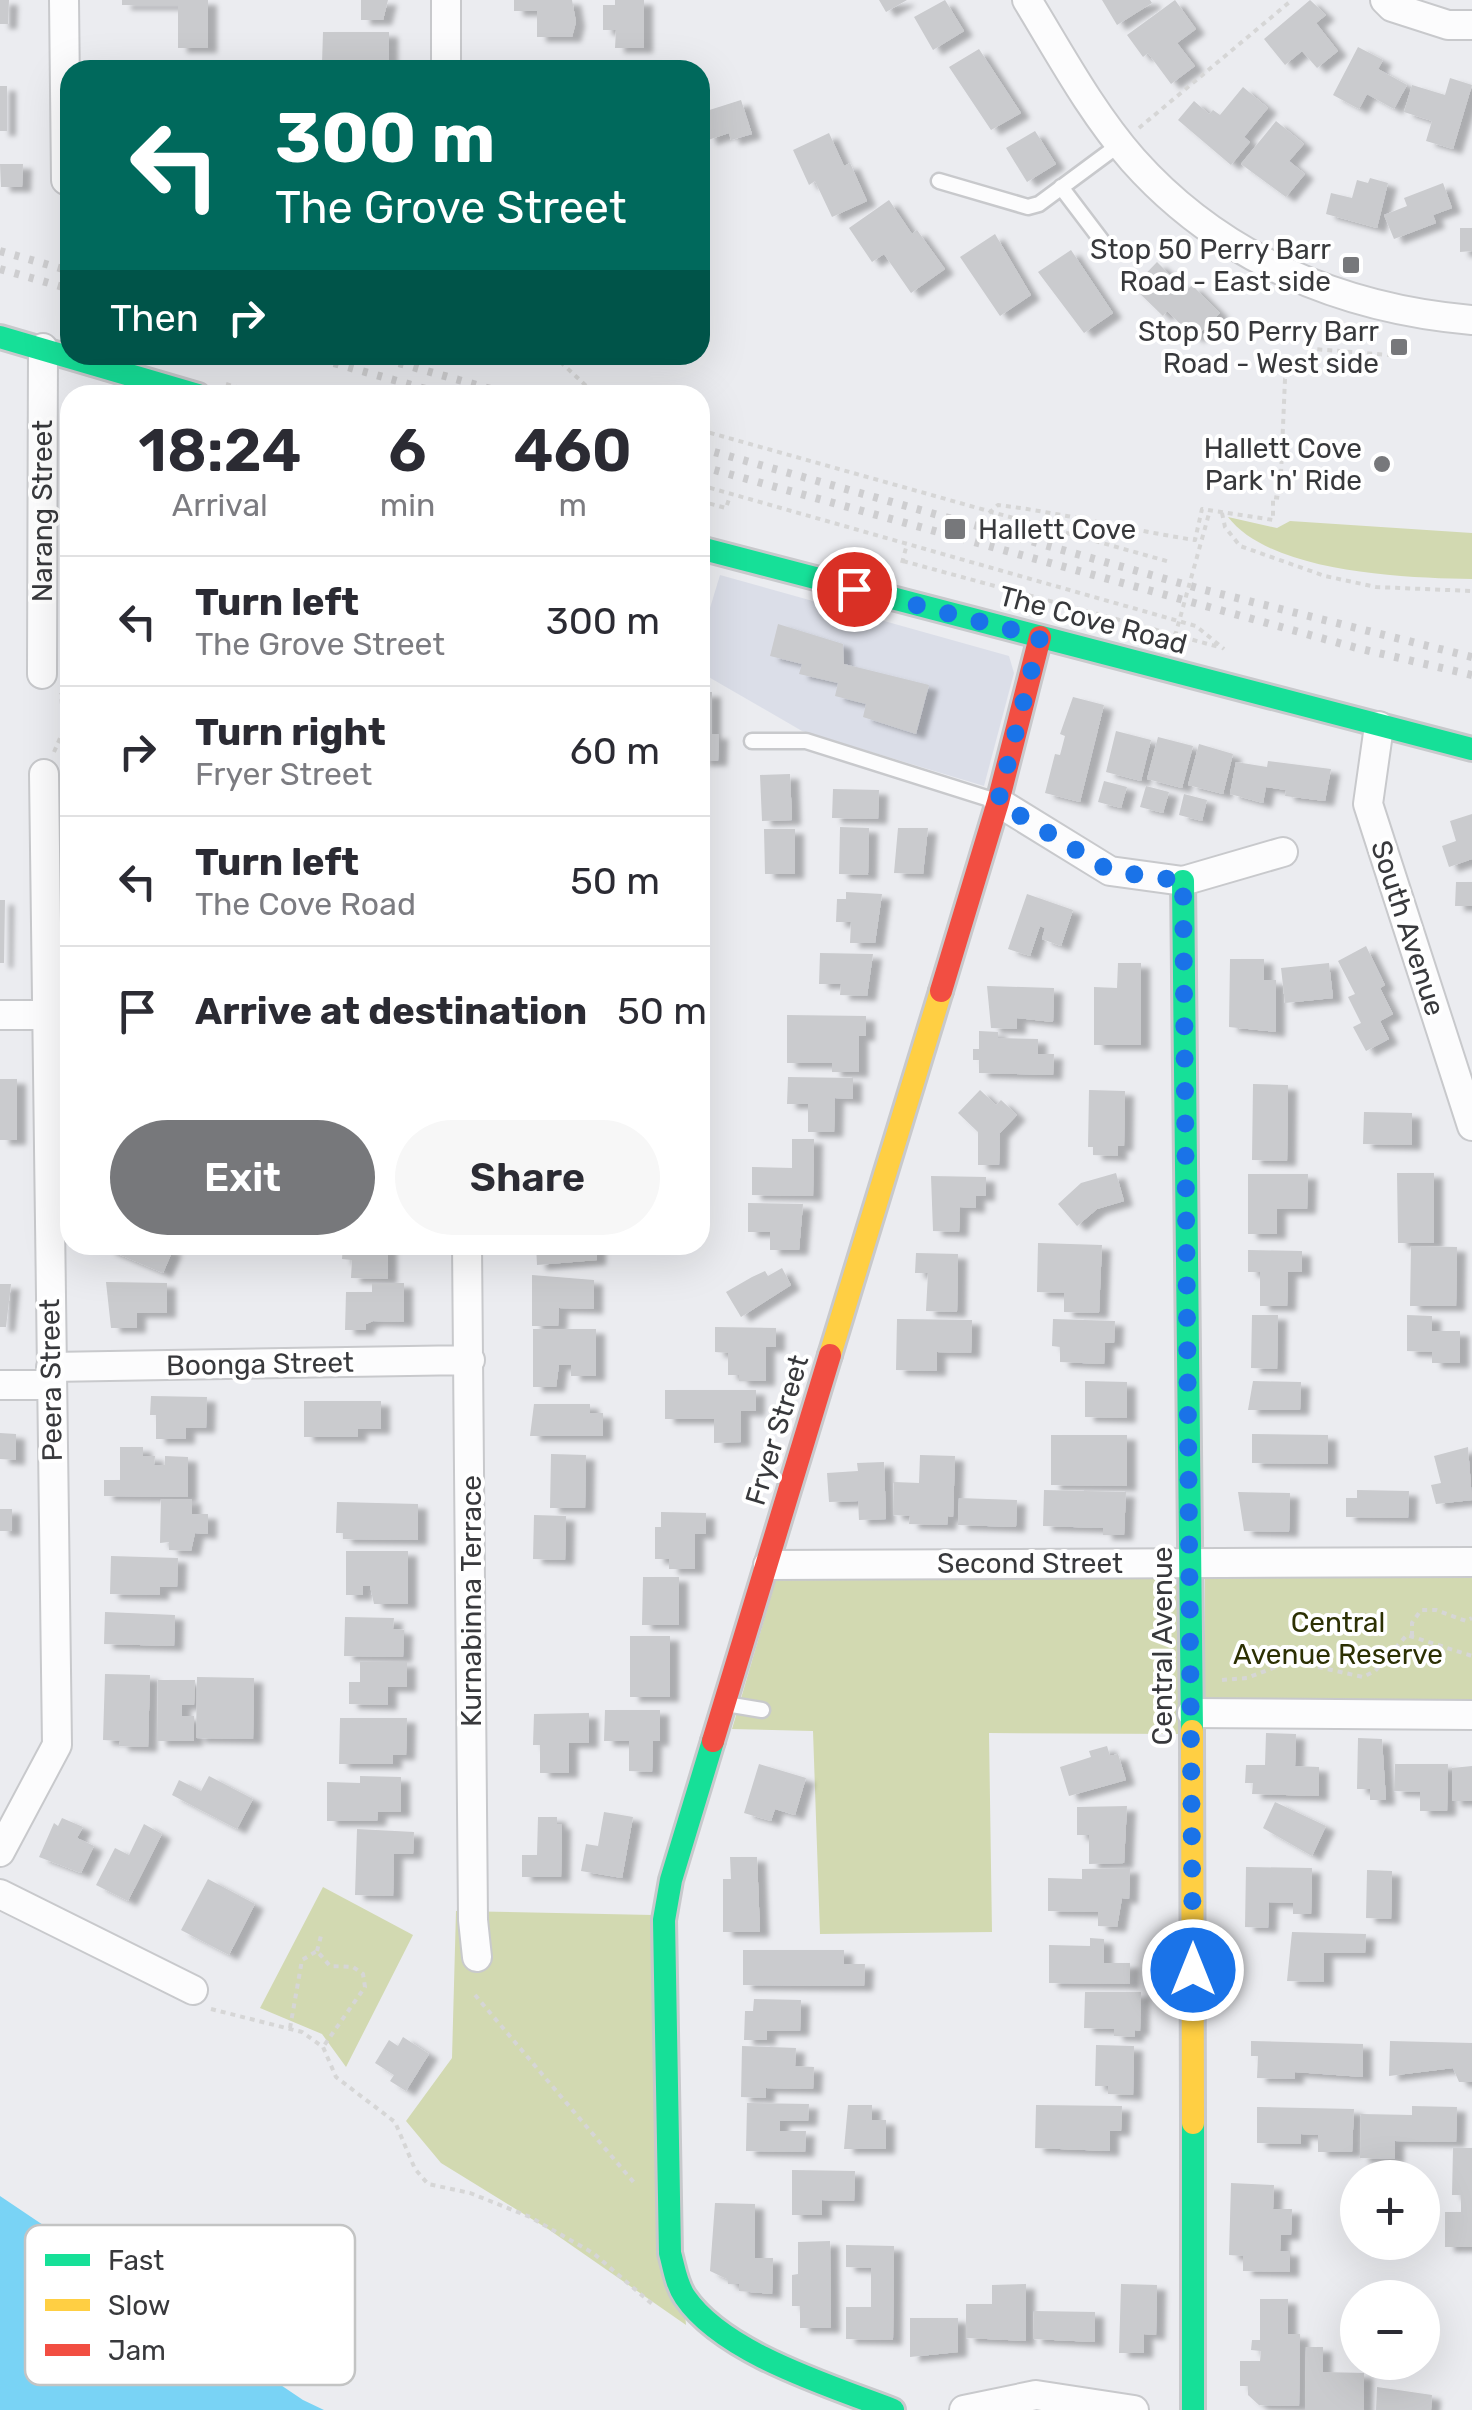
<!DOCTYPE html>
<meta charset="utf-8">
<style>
:root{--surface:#fff;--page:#f7f7f7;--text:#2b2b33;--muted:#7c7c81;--line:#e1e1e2;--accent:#77787b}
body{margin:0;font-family:Rubik,sans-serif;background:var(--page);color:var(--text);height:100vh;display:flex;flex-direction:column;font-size:38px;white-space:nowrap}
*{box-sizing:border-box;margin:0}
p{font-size:32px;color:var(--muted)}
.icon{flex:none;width:55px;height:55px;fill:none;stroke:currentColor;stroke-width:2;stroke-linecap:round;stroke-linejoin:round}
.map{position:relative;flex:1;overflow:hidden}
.drawer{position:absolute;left:60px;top:385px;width:650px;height:870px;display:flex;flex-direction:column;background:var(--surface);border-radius:30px;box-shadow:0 10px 40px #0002}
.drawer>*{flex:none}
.hud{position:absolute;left:60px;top:60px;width:650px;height:305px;border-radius:30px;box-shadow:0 10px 40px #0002;background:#00695c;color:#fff;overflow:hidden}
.fabs{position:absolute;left:1340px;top:2160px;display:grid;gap:20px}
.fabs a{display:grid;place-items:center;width:100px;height:100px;border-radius:50%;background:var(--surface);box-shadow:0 10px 40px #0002;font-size:50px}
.pin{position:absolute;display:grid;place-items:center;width:85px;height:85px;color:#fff;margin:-42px;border:5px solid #fff;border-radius:50%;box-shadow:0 2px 10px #0007}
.me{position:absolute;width:110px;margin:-55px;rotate:0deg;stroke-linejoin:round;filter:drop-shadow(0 0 8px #0008)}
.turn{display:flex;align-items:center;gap:35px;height:210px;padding:0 50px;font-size:45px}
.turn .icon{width:130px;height:130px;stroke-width:2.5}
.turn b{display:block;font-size:70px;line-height:85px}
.then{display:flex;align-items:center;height:95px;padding:0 50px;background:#0003;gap:20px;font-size:38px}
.eta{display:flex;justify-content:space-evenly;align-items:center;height:170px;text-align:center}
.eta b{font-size:60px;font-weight:600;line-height:70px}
.cta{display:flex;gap:20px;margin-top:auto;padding:20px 50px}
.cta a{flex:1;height:115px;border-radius:60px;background:var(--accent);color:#fff;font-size:40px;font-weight:600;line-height:115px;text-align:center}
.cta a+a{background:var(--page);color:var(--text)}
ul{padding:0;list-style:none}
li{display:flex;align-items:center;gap:30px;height:130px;padding:0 50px;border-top:2px solid var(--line)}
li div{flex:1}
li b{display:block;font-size:38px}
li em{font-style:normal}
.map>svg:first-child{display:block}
.built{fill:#dbdee8}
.green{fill:#d2d9b1}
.water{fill:#79d3f5}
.building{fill:#cacbce;filter:url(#shadow)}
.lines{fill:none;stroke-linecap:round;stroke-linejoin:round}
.lane-casing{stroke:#c8c9cc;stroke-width:19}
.street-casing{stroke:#c8c9cc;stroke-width:32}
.fast-casing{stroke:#c8c9cc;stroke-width:28}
.slow-casing{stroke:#c8c9cc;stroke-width:28}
.jam-casing{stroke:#c8c9cc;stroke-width:28}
.path{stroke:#d6d6d6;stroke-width:4;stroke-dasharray:5 5;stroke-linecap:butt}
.lane{stroke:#fcfcfd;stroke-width:14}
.street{stroke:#fcfcfd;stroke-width:28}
.fast{stroke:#16e098;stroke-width:22}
.slow{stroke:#ffcf43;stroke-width:22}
.jam{stroke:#f24e42;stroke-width:22}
.rail{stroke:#ceced0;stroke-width:8;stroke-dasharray:5 10;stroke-linecap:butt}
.path-bridge{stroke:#d6d6d6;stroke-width:4;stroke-dasharray:5 5;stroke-linecap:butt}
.route{stroke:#1a73e8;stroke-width:18;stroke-dasharray:0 32.4}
.poi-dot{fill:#77787b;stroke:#fff;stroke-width:4}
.labels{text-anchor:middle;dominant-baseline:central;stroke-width:8;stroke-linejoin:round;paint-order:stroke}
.poi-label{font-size:28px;fill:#38393c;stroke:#fff;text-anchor:end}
.street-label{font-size:28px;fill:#38393c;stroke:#fff}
.park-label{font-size:28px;fill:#2c3003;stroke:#fff}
.key{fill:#fff;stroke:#c3c4c4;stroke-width:2.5}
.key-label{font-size:28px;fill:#38393c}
</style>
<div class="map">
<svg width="1472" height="2410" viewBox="0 0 1472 2410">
<defs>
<filter id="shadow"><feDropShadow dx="9" dy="5" stdDeviation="2.5" flood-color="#0004"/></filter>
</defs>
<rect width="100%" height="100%" fill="#ebecf0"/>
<path class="built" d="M720,575L1009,656L1014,673L984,786L802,731L700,672V641Z"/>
<path class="green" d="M1228,517L1277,528L1290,521L1472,533V579C1405,578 1271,573 1228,517Z
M1472,1573V1705L1205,1702V1574Z
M1164,1576L1178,1585L1181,1734L989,1733L992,1932L820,1934L813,1731L732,1729L776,1579Z
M323,1887L413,1935L346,2067L322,2034L260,2008Z
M456,1911L653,1915L686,2325L548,2229L441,2163L406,2121L452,2058Z"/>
<path class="water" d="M0,2196L303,2400L324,2410H0Z"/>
<path class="building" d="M0,0H9L8,24H0Z
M122,0H208V48H178V5H122Z
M361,0H388L383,20H361Z
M514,0H572L576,22L572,37H537V11H514Z
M615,0H644V48H615L616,30H603V5H615Z
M879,0H907L886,12Z
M945,0L964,31L933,50L914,17Z
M1102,0H1150L1152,3L1117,25Z
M1175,0L1196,29L1177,43L1195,66L1171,84L1148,53L1143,57L1127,35Z
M1310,0L1326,15L1316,23L1338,51L1317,68L1302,51L1285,65L1264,39Z
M323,32H389V64H322Z
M1358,47L1383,60L1378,69L1407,85L1394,109L1367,94L1359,109L1333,95Z
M979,49L1021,113L991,130L949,67Z
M522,63L599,64V70H522Z
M1450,78L1472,85L1453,149L1426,141L1432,121L1404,112L1412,85L1445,95Z
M0,86H7V131H0Z
M1243,87L1268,108L1244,137L1250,142L1231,165L1178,120L1194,101L1209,114L1213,110L1220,115Z
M741,100L752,134L731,140L729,133L708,140L700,113Z
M1276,121L1304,144L1289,161L1305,174L1286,197L1241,164Z
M1035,131L1056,164L1027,182L1006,148Z
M829,133L844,166L850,163L867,201L832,217L815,181L809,185L793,150Z
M0,164H23L22,187H1Z
M1370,178L1388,183L1377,228L1326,214L1331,193L1352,198L1357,180L1368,183Z
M1443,183L1452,208L1433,215L1436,223L1394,239L1384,215L1407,206L1404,198Z
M889,200L912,234L917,230L945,269L911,293L884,254L872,262L849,228Z
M1460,228H1472V251L1460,252Z
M995,234L1031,295L1000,316L960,257Z
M1071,250L1113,313L1084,333L1038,272Z
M1157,262L1186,291L1192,285L1220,313L1195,338L1167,311L1163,316L1133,287Z
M778,624L843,644L844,664L929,685L916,734L863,717L866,704L835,696L838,683L799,674L802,664L770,656Z
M700,692H712V734H719L718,761H700Z
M1073,697L1104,705L1080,802L1045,793L1055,754L1060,755L1065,736L1060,734Z
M1116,731L1151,740L1141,781L1106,772Z
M1158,737L1193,746L1182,788L1147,779Z
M1199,744L1233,754L1223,794L1188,785Z
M1268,761L1331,769L1325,801L1285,796L1286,790L1266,787L1263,803L1230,794L1236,762L1267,767Z
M790,774L792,820L762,821L760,775Z
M1104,781L1127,787L1121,808L1098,802Z
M1146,786L1169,792L1163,813L1140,807Z
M833,789L879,790L878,819L832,818Z
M1184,794L1207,800L1202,821L1179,815Z
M1472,814V859L1449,867L1442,846L1456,841L1450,821Z
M840,827L869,828L868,875L839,874Z
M898,828H928L923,874L894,873Z
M764,829H795V874H765Z
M1456,882H1472V906H1455Z
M846,892L882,894L875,943H850L851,922H836L837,899H846Z
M1027,894L1073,910L1061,946L1042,939L1045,928L1040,926L1030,956L1008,949Z
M0,900H5L4,963H0Z
M1366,946L1385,985L1380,988L1393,1014L1380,1021L1389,1039L1366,1051L1353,1027L1361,1023L1348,997L1355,994L1338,961Z
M820,953L873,954L867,996L840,995L841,984H819Z
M1230,959H1264V980H1276V1032L1229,1027Z
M1118,963H1141V1045H1094V987L1117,988Z
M1329,963L1333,998L1285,1003L1281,968Z
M987,986L1054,988L1053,1022L1017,1018V1029L991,1028Z
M787,1015L866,1016V1036H859V1072H832V1063H787Z
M979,1031L998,1032V1038L1038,1039V1054H1054L1053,1075L979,1073V1060H973V1049H979Z
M788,1077L853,1078V1099L835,1098L834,1132H808V1104H787Z
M0,1079H17V1140H0Z
M1253,1084L1288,1085L1287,1161L1252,1160Z
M980,1090L996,1105L1001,1100L1017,1115L1000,1133L999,1165H978V1132L958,1113Z
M1089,1090L1125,1091L1124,1146H1118V1156L1093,1155V1147H1088Z
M1364,1112L1412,1113V1145L1363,1144Z
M792,1139H814L813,1196L752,1195V1167L792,1168Z
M1116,1173L1124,1201L1097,1209L1077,1226L1058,1204L1081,1183Z
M1397,1173H1434V1243H1398Z
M1248,1174H1308L1307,1209H1277V1234H1248Z
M931,1176L986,1177V1196H976V1208L960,1207L959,1232L933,1231Z
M748,1203L803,1204L799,1250H770V1232H748Z
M1038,1243L1102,1245L1099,1313L1064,1312V1293L1037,1292Z
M107,1245H161L173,1250L163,1273L106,1249Z
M343,1245H388V1279L351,1278L352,1260L342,1259Z
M536,1245H597V1260L537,1265Z
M1411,1246L1457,1247L1456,1306H1410Z
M1248,1250L1302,1251V1272H1288L1287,1306H1260V1272H1248Z
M916,1253L958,1254L957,1312L926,1311L928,1273H915Z
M782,1268L791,1285L741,1317L726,1292L752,1277L765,1271L768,1276Z
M532,1275L594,1280V1309L559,1308L558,1326H532Z
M106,1282L167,1283V1313H137V1328H111Z
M372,1283H404V1322L373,1321L366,1324V1330H345L346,1292H372Z
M0,1284H11L6,1327H0Z
M1252,1315H1278L1277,1369L1251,1368Z
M1407,1315L1432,1316V1331H1460V1363H1432V1352L1407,1351Z
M897,1319L972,1320L971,1353L937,1352V1371L896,1370Z
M1053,1319L1115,1321L1114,1343H1105L1104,1364L1060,1362V1347L1052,1346Z
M715,1327L776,1328V1347H766V1381H739V1375H728V1353L715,1352Z
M533,1329H596V1376H571V1365H559L556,1387H533Z
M1085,1381L1127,1382V1418L1085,1417Z
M1253,1381L1301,1382L1300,1410H1248Z
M665,1390H756V1411H741V1442L714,1443V1419H665Z
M151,1396L207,1397L206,1428H186V1439H156V1415H150Z
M304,1401H381V1429H358V1437H304Z
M534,1404H590V1413H603V1436H530Z
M0,1433L16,1434V1460L0,1459Z
M1252,1434L1328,1435V1464L1252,1463Z
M1051,1435H1127V1486L1051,1485Z
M120,1447H143V1456H155L154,1465H165V1456L188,1457V1497L104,1496V1480H120Z
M1468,1447L1472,1500L1436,1504L1431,1485L1441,1483L1434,1456Z
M551,1454L586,1455L585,1508H550Z
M920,1455L955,1456L953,1517L948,1516L947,1525L909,1524L910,1516L893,1515L894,1482L919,1483Z
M884,1462L886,1519L859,1520L858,1501L829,1502L827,1473L858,1471L857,1463Z
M1044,1490L1126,1492L1124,1535H1103V1528L1043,1526Z
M1357,1490L1409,1491L1408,1518L1346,1517V1498H1357Z
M1238,1492L1290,1493L1289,1532L1244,1531Z
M959,1498L1017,1500L1016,1527L958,1525Z
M161,1499H192V1514H208V1534L195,1533L191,1551L169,1550V1542L160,1543Z
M337,1502L418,1504V1540L343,1539V1533H336Z
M0,1509H12V1531H0Z
M661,1512L706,1513V1534H695V1569H669V1559H655V1527H661Z
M534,1515L566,1516L565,1560L533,1559Z
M346,1551H408V1604H374L370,1586H363V1595H346Z
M111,1556L178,1558L177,1587H160V1595L110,1594Z
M643,1577H679V1625H642Z
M105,1612L175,1615L174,1646L104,1644Z
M345,1617L394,1618L393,1629L404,1630L403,1657L344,1656Z
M630,1636H670V1697H630Z
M360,1662H407V1687H388V1705L349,1704V1682H360Z
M105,1674L150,1675L148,1747L119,1746L120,1741L103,1740Z
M197,1677L254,1678L253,1739L196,1738Z
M158,1680H195L194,1705H182V1716H194V1741H157Z
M605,1710H660V1741H653L652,1772L629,1771V1741H604Z
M589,1713V1743H569V1773H540V1745H533L534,1714Z
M340,1718H407L406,1755H393V1764H339Z
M1266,1733L1296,1734L1295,1766L1319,1767V1796L1252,1794L1253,1783H1245L1246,1765H1265Z
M1358,1738L1382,1739L1386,1800H1370V1789H1357Z
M1107,1746L1110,1756L1118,1754L1126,1780L1069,1796L1060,1767L1091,1757L1089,1751Z
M759,1764L806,1778L795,1815L775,1809L771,1821L744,1813Z
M1395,1764H1448L1447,1811H1420V1792L1394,1791Z
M1472,1766V1801H1452V1768Z
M209,1776L253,1799L237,1829L172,1795L179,1780L201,1791Z
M360,1776L401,1777V1812H378L377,1821H327V1782L360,1783Z
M1275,1802L1326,1826L1312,1856L1263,1828Z
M1127,1806L1124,1863L1089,1864V1835H1077V1807Z
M604,1812L633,1817L622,1878L581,1871L586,1844L598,1846Z
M538,1817H557V1824H562L561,1877H522V1855H537Z
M62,1818L83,1827L77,1838L94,1846L81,1873L39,1857L54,1823L58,1826Z
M144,1824L162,1834L128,1901L96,1885L115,1848L129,1855Z
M357,1829L414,1832L413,1854H394L393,1896L355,1895Z
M730,1857H757L760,1932H723V1879H731Z
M1246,1867L1312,1868L1311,1914H1293V1903L1269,1902L1268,1928L1245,1927Z
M1130,1868L1129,1899L1122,1898L1117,1927L1098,1926V1912L1048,1911V1878L1082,1879V1869Z
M1367,1870L1392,1871L1391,1919L1366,1918Z
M208,1879L255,1904L229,1955L181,1930Z
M1292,1932L1366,1934L1365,1953H1324V1982L1287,1981Z
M1090,1938L1104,1939V1963H1130V1984L1049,1983V1945L1090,1946Z
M743,1950H844V1964H865L864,1986L743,1985Z
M1085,1992H1141L1140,2031L1135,2030V2037L1114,2036V2029L1084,2028Z
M754,1999L801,2000L800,2031H767V2040H744L745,2011H753Z
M403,2037L429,2054L406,2091L390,2081L394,2075L375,2063L389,2040L398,2046Z
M1251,2041L1363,2044V2077L1295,2072V2079L1257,2078L1258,2056H1251Z
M1390,2041L1472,2043V2082H1459L1453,2068L1389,2076Z
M1096,2045L1134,2046L1133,2095L1108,2094V2086H1095Z
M742,2046L796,2048L795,2066L814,2067L813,2089L766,2088V2098L741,2097Z
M747,2103L809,2104L808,2121H780V2131H806L805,2152L746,2151Z
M848,2105H872V2120H886V2149H844Z
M1036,2105L1122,2106L1121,2131H1110V2151L1035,2148Z
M1412,2106L1457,2107L1456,2142L1395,2141V2159L1360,2158L1361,2114L1412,2115Z
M1257,2107L1354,2109L1352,2152H1318V2135L1301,2134V2144L1257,2143Z
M1453,2148H1472V2247H1445V2212H1461V2195H1452Z
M792,2170L855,2171L854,2201L822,2200V2215H792Z
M1231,2183L1274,2185L1273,2209H1292L1291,2235H1281L1280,2251H1290V2272L1243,2271V2256L1229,2255Z
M715,2203L755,2204V2258H773L772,2294L739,2291V2284H728L727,2279L710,2271Z
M830,2241L831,2328H800V2306H792V2275L798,2274V2242Z
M846,2245L894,2246L893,2340L846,2339V2307H871V2268L846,2267Z
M1026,2284V2341L966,2338V2304H992V2285Z
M1121,2284L1157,2285L1156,2335L1144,2334V2353H1119Z
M1260,2299H1288V2334H1300L1299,2406L1259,2405L1248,2395V2386H1240V2361H1260L1261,2351L1251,2350L1252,2340H1260Z
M1034,2311L1095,2312V2342L1033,2339Z
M910,2318H958V2352L910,2357Z
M1306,2347H1323V2372L1364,2373V2410H1305Z
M1377,2387L1432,2395L1431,2410H1376Z"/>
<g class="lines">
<g class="lane-casing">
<path id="lane" d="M939,181L1028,207L1039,204L1120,144
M1061,187L1108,249
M752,741H806L996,801
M726,1704L762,1710"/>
</g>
<g class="street-casing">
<path id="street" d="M64,0L66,180
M446,0V70
M1027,0C1060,54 1091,112 1133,160C1221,259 1343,309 1472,320
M1385,0L1392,7L1448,25H1472
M42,674L43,348
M1379,726L1368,804L1472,1126
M998,802L1110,871L1183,881L1283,852
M0,1015H46
M467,1245L473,1920L477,1957
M51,1367L470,1360
M0,1385H51
M768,1565L1472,1562
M1192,1713L1472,1715
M0,1852L57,1745L44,774
M0,1894L193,1990
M964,2410L1036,2395L1134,2410"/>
</g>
<g class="fast-casing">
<path id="fast" d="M0,337L198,395
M700,548L1472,749
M1183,881L1192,1731
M713,1741L671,1880L664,1920L670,2253C674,2267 676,2284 685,2297C724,2354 831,2386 893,2410
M1193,2123V2410"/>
</g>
<g class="slow-casing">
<path id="slow" d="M830,1355L941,991
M1192,1731L1193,2123"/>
</g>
<g class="jam-casing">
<path id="jam" d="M941,991L998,802L1040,637
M713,1741L830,1355"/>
</g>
<path class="path" d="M1139,128L1292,0
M553,355L596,395
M226,384L265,395
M700,430L1170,562
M700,485L1196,626L1224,649
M700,501L726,508L730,496
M989,513L998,505C1064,513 1129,530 1195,540L1202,509L1273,520V497L1280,498L1285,379L1314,349L1402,356L1404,338
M1222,513L1225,527L1240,546L1325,576L1376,587L1472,591
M903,561L1219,647
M902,563L907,544
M54,752L64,729L61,693
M1412,1636V1623L1421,1610H1436L1466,1621L1472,1618
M1222,1680L1247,1678L1291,1661L1363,1677L1375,1671L1407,1635L1472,1656
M317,1951L322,1932
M475,1995L636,2185
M211,2009L302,2032L323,2047L336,2077L395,2122L415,2169L428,2184L470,2193L530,2217L593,2253L652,2304
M290,2028L302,1960L317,1951L330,1966L353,1967L363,1974L365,1987L323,2047"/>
<use href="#lane" class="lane"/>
<use href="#street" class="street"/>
<use href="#fast" class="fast"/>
<use href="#slow" class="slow"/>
<use href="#jam" class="jam"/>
<path class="rail" d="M0,251L70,271
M0,269L70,289
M305,355L447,395
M370,355L512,395
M700,448L1201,589L1472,657
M700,466L1357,648L1472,675"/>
<path class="path-bridge" d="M1175,636L1210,510"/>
</g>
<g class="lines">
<path class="route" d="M854,589L1040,637L998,802L1110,871L1183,881L1193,1970"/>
</g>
<g class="poi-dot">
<rect x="1341" y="255" width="20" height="20" rx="5"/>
<rect x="1389" y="337" width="20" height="20" rx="5"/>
<circle cx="1382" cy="464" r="10"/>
<rect x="943" y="517" width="24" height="24" rx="5"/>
</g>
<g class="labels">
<g class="poi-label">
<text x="1331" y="249">Stop 50 Perry Barr<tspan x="1331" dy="32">Road - East side</tspan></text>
<text x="1379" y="331">Stop 50 Perry Barr<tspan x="1379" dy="32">Road - West side</tspan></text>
<text x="1362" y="448">Hallett Cove<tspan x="1362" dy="32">Park 'n' Ride</tspan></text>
<text x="978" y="529" text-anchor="start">Hallett Cove</text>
</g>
<g class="street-label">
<text transform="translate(42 511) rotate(-90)">Narang Street</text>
<text transform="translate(1093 620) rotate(15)">The Cove Road</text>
<text transform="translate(1408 928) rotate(72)">South Avenue</text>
<text transform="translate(260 1364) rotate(-1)">Boonga Street</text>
<text transform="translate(51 1380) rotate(-91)">Peera Street</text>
<text transform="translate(777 1430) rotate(-73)">Fryer Street</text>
<text x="1030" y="1563">Second Street</text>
<text transform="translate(471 1601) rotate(-90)">Kurnabinna Terrace</text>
<text transform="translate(1162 1646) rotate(-90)">Central Avenue</text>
</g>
<g class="park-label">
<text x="1338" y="1622">Central<tspan x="1338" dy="32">Avenue Reserve</tspan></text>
</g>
</g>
<rect x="25" y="2225" width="330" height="160" rx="15" class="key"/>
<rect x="45" y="2254" width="45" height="12" fill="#16e098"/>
<rect x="45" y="2299" width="45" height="12" fill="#ffcf43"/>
<rect x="45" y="2344" width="45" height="12" fill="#f24e42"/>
<g class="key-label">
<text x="108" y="2270">Fast</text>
<text x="108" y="2315">Slow</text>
<text x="108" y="2360">Jam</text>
</g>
</svg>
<div class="fabs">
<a>+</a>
<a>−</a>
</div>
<div class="pin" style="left:854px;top:589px;background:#d93025"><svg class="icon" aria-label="arrive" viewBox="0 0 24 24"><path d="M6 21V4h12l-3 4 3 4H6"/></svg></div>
<svg class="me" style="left:1193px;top:1970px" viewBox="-20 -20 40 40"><circle r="17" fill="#1a73e8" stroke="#fff" stroke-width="3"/><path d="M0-11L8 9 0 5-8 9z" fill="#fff"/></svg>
<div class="hud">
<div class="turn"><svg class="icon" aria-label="left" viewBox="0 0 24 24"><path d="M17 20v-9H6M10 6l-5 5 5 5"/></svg><div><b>300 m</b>The Grove Street</div></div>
<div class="then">Then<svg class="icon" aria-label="right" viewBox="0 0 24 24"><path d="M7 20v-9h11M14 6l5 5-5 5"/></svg></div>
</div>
<section class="drawer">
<div class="eta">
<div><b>18:24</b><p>Arrival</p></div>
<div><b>6</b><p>min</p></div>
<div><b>460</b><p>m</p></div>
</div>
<ul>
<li><svg class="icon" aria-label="left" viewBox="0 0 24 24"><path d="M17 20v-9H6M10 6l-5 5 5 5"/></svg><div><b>Turn left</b><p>The Grove Street</p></div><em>300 m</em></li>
<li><svg class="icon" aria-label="right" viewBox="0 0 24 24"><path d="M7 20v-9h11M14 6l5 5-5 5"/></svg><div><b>Turn right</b><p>Fryer Street</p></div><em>60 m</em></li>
<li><svg class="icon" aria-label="left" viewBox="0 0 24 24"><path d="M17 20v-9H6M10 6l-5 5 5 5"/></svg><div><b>Turn left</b><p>The Cove Road</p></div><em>50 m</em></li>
<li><svg class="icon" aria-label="arrive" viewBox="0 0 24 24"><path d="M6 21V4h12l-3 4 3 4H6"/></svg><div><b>Arrive at destination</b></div><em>50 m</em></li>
</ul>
<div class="cta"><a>Exit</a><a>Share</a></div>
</section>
</div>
